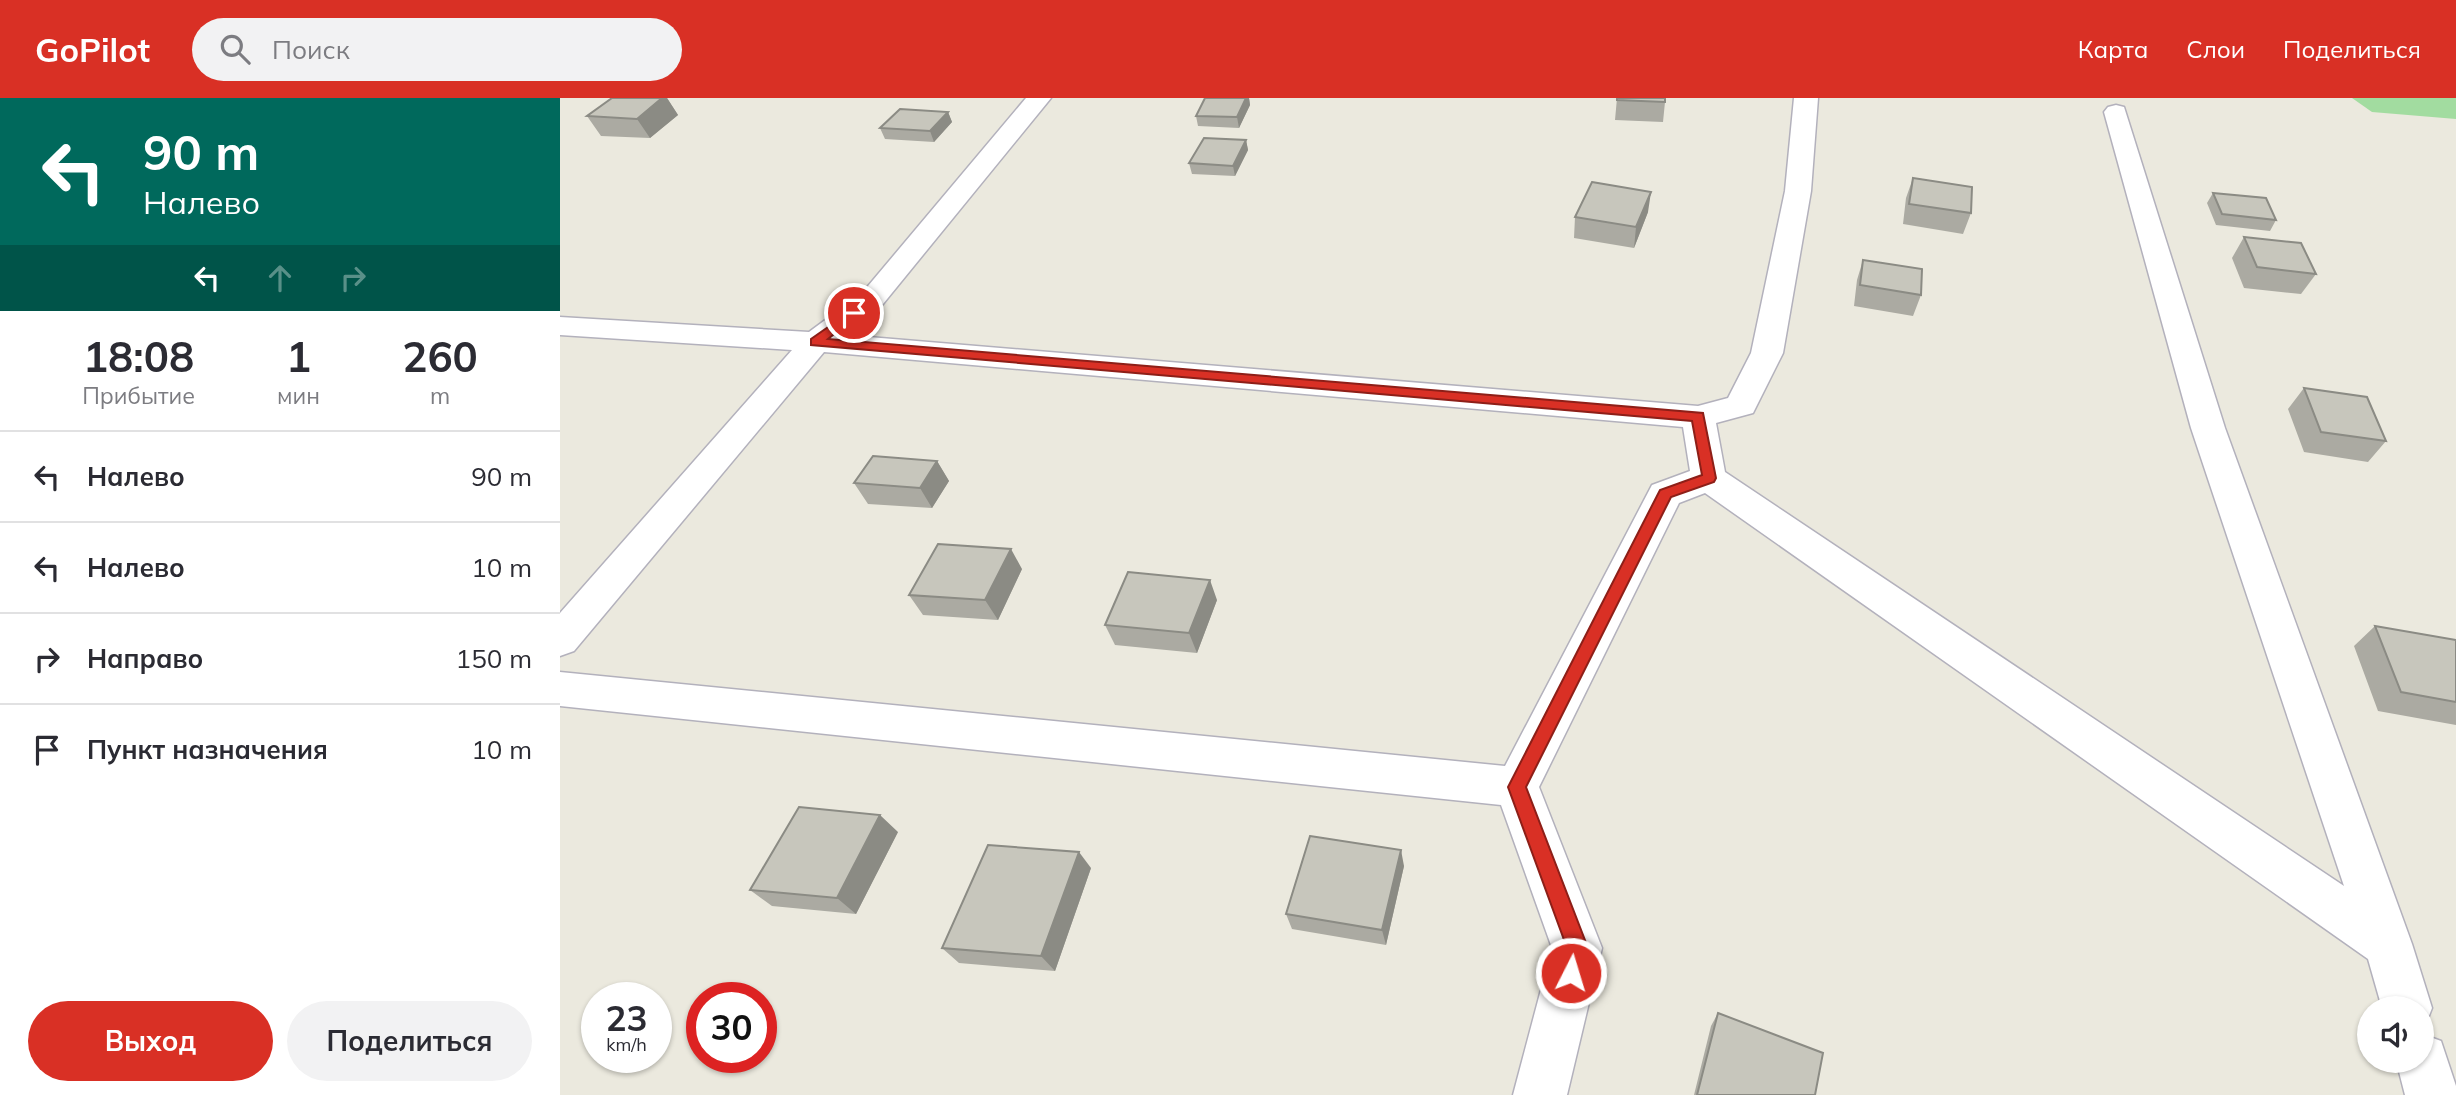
<!DOCTYPE html>
<html lang="ru">
<meta charset="utf-8">
<style>
:root{--surface:#fff;--page:#f2f2f3;--text:#2b2b33;--muted:#7c7c81;--line:#e1e1e2;--accent:#d93025}
body{margin:0;font-family:Mulish,sans-serif;background:var(--page);color:var(--text);height:100vh;display:flex;flex-direction:column;font-size:26px;white-space:nowrap}
*{box-sizing:border-box;margin:0}
p{font-size:23px;color:var(--muted)}
.icon{flex:none;width:38px;height:38px;fill:none;stroke:currentColor;stroke-width:2;stroke-linecap:round;stroke-linejoin:round}
.map{position:relative;flex:1;overflow:hidden}
.sheet{display:flex;flex-direction:column;background:var(--surface);width:560px}
.sheet>*{flex:none}
.top-card{background:#00695c;color:#fff;overflow:hidden}
.controls{position:absolute;left:1797px;top:898px;display:grid;gap:14px}
.controls a{display:grid;place-items:center;width:77px;height:77px;border-radius:50%;background:var(--surface);box-shadow:0 2px 5px #0004;font-size:35px}
.speed{position:absolute;left:21px;top:884px;display:flex;gap:14px;font-size:35px;font-weight:700;text-align:center}
.speed>*{display:grid;place-content:center;width:91px;height:91px;border-radius:50%;background:var(--surface);box-shadow:0 2px 5px #0004;line-height:1}
.speed small{font-size:18px;font-weight:400}
.speed .limit{border:10px solid #d22;background:#fff;color:#111}
.pin{position:absolute;display:grid;place-items:center;width:60px;height:60px;color:#fff;margin:-30px;border:4px solid #fff;border-radius:50%;box-shadow:0 2px 7px #0007}
.me{position:absolute;width:77px;margin:-38px;rotate:5deg;stroke-linejoin:round;filter:drop-shadow(0 0 5px #0008)}
.turn{display:flex;align-items:center;gap:24px;height:147px;padding:0 28px;font-size:32px}
.turn .icon{width:91px;height:91px;stroke-width:2.5}
.turn b{display:block;font-size:49px;line-height:60px}
.lanes{display:flex;align-items:center;height:66px;padding:0 28px;background:#0003;justify-content:center;gap:35px;direction:ltr}
.lanes .off{opacity:.35}
.eta{display:flex;justify-content:space-evenly;align-items:center;height:119px;text-align:center}
.eta b{font-size:42px;font-weight:700;line-height:49px}
.primary-button{display:flex;gap:14px;margin-top:auto;padding:14px 28px}
.primary-button a{flex:1;height:80px;border-radius:42px;background:var(--accent);color:#fff;font-size:28px;font-weight:700;line-height:80px;text-align:center}
.primary-button a+a{background:var(--page);color:var(--text)}
ul{padding:0;list-style:none}
li{display:flex;align-items:center;gap:21px;height:91px;padding:0 28px;border-top:2px solid var(--line)}
li div{flex:1}
li b{display:block;font-size:26px}
li em{font-style:normal}
header{display:flex;align-items:center;gap:42px;box-sizing:border-box;height:98px;padding:0 35px;background:var(--accent);color:#fff}
header strong{font-size:33px}
nav{display:flex;gap:38px;margin-inline-start:auto;font-size:24px}
.search{width:490px;height:63px;background:var(--page);display:flex;align-items:center;gap:18px;box-sizing:border-box;padding:0 24px;border-radius:38px;color:var(--muted);font-size:26px}
main{display:flex;flex:1;min-height:0}
.map>svg:first-child{display:block}
.green{fill:#a2dca0}
.lines{fill:none;stroke-linecap:round;stroke-linejoin:round}
.street-casing{stroke:#b3b1bc;stroke-width:3}
.street{fill:#fff;fill-rule:evenodd}
.wall{fill:#abaaa2}
.shaded-wall{fill:#8b8b84}
.building{fill:#c7c6bc;stroke:#8b8b84;stroke-width:2}
.route{fill:#d93025;stroke:#8d1f18;stroke-width:2}
</style>
<header>
<strong>GoPilot</strong>
<div class="search"><svg class="icon" aria-label="search" viewBox="0 0 24 24"><circle cx="10" cy="10" r="6"/><path d="M15 15l6 6"/></svg>Поиск</div>
<nav><a>Карта</a><a>Слои</a><a>Поделиться</a></nav>
</header>
<main>
<section class="sheet">
<div class="top-card">
<div class="turn"><svg class="icon" aria-label="left" viewBox="0 0 24 24"><path d="M17 20v-9H6M10 6l-5 5 5 5"/></svg><div><b>90 m</b>Налево</div></div>
<div class="lanes"><svg class="icon" aria-label="left" viewBox="0 0 24 24"><path d="M17 20v-9H6M10 6l-5 5 5 5"/></svg><svg class="icon off" aria-label="ahead" viewBox="0 0 24 24"><path d="M12 20V5M6 11l6-6 6 6"/></svg><svg class="icon off" aria-label="right" viewBox="0 0 24 24"><path d="M7 20v-9h11M14 6l5 5-5 5"/></svg></div>
</div>
<div class="eta">
<div><b>18:08</b><p>Прибытие</p></div>
<div><b>1</b><p>мин</p></div>
<div><b>260</b><p>m</p></div>
</div>
<ul>
<li><svg class="icon" aria-label="left" viewBox="0 0 24 24"><path d="M17 20v-9H6M10 6l-5 5 5 5"/></svg><div><b>Налево</b></div><em>90 m</em></li>
<li><svg class="icon" aria-label="left" viewBox="0 0 24 24"><path d="M17 20v-9H6M10 6l-5 5 5 5"/></svg><div><b>Налево</b></div><em>10 m</em></li>
<li><svg class="icon" aria-label="right" viewBox="0 0 24 24"><path d="M7 20v-9h11M14 6l5 5-5 5"/></svg><div><b>Направо</b></div><em>150 m</em></li>
<li><svg class="icon" aria-label="arrive" viewBox="0 0 24 24"><path d="M6 21V4h12l-3 4 3 4H6"/></svg><div><b>Пункт назначения</b></div><em>10 m</em></li>
</ul>
<div class="primary-button"><a>Выход</a><a>Поделиться</a></div>
</section>
<div class="map">
<svg width="1896" height="997" viewBox="0 0 1896 997">
<rect width="100%" height="100%" fill="#ebe9de"/>
<path class="green" d="M1792,0H1896V21L1812,14Z"/>
<g class="lines">
<g class="street-casing">
<path id="street" d="M466,0H491L323,206L285,237L1138,308L1168,300L1191,255L1225,93L1234,0H1258L1251,93L1223,255L1193,315L1156,325L1165,374L1784,788L1631,330L1544,14L1548,9L1556,7L1564,9L1665,330L1852,846L1872,910L1865,928L1862,929V910H1822L1808,861L1145,395L1119,405L979,689L1042,850L1007,997H953L992,850L941,707L0,608V574L945,668L1092,387L1130,373L1123,329L264,254L14,553L0,558V515L232,252L0,237V219L249,234L303,194Z
M1862,936L1881,943L1896,988V997H1845L1836,962H1862Z"/>
</g>
<use href="#street" class="street"/>
</g>
<path class="wall" d="M52,0H107L118,17L90,40L41,38L27,18Z
M645,0H689L690,7L679,30L638,28L636,18Z
M1057,0L1105,4L1103,24L1055,22Z
M388,14L392,24L374,44L325,41L320,30Z
M686,42L688,52L675,78L632,76L629,65Z
M1353,80L1411,115L1403,136L1343,126L1346,100Z
M1653,95L1716,122L1710,133L1656,127L1647,105Z
M1088,114L1074,150L1014,140L1015,119Z
M1684,139L1756,176L1741,196L1684,190L1672,160Z
M1303,162L1361,197L1353,218L1294,208L1297,182Z
M1744,290L1826,343L1808,364L1744,354L1728,311Z
M377,363L389,383L372,410L308,406L294,385Z
M462,471L438,522L363,517L349,497Z
M657,502L637,555L555,547L545,527Z
M1815,528L1896,542V627L1818,613L1794,548Z
M338,734L296,816L212,808L190,792Z
M844,768L826,847L732,831L726,816Z
M531,770L495,873L399,865L382,850Z
M1158,915L1255,997H1134L1151,928Z"/>
<path class="shaded-wall" d="M102,0H107L118,17L90,40L77,21Z
M686,0H689L690,7L679,30L677,19Z
M388,14L392,24L374,44L370,33Z
M686,42L688,52L675,78L673,68Z
M1091,94L1088,114L1074,150L1076,129Z
M377,363L389,383L372,410L360,390Z
M451,451L462,471L438,522L425,502Z
M650,482L657,502L637,555L629,535Z
M320,717L338,734L296,816L277,800Z
M841,752L844,768L826,847L822,832Z
M519,754L531,770L495,873L481,858Z"/>
<path class="building" d="M52,0H102L77,21L27,18Z
M645,0H686L677,19L636,18Z
M1057,0H1105V4L1057,2Z
M340,11L388,14L370,33L320,30Z
M644,40L686,42L673,68L629,65Z
M1353,80L1412,89L1411,115L1349,106Z
M1032,84L1091,94L1076,129L1015,119Z
M1653,95L1706,100L1716,122L1662,116Z
M1684,139L1741,145L1756,176L1697,169Z
M1303,162L1362,171L1361,197L1300,187Z
M1744,290L1807,299L1826,343L1761,334Z
M313,358L377,363L360,390L294,385Z
M378,446L451,451L425,502L349,497Z
M568,474L650,482L629,535L545,527Z
M1815,528L1896,542V604L1841,594Z
M239,709L320,717L277,800L190,792Z
M750,738L841,752L822,832L726,816Z
M428,747L519,754L481,858L382,850Z
M1158,915L1263,955L1255,997H1137Z"/>
<path class="route" d="M294,211L300,215L298,217L268,241L1143,315L1156,380L1154,384L1111,399L966,689L1028,850L1018,882L1011,885L1004,882L1001,875L1007,850L948,689L1100,392L1142,377L1132,323L251,247V241Z"/>
</svg>
<div class="controls">
<a><svg class="icon" aria-label="sound" viewBox="0 0 24 24"><path d="M4 9h4l5-4v14l-5-4H4zM17 9q2 3 0 6"/></svg></a>
</div>
<div class="speed"><div>23<small>km/h</small></div><div class="limit">30</div></div>
<div class="pin" style="left:294px;top:215px;background:#d93025"><svg class="icon" aria-label="arrive" viewBox="0 0 24 24"><path d="M6 21V4h12l-3 4 3 4H6"/></svg></div>
<svg class="me" style="left:1011px;top:875px" viewBox="-20 -20 40 40"><circle r="17" fill="#d93025" stroke="#fff" stroke-width="3"/><path d="M0-11L8 9 0 5-8 9z" fill="#fff"/></svg>
</div>
</main>
